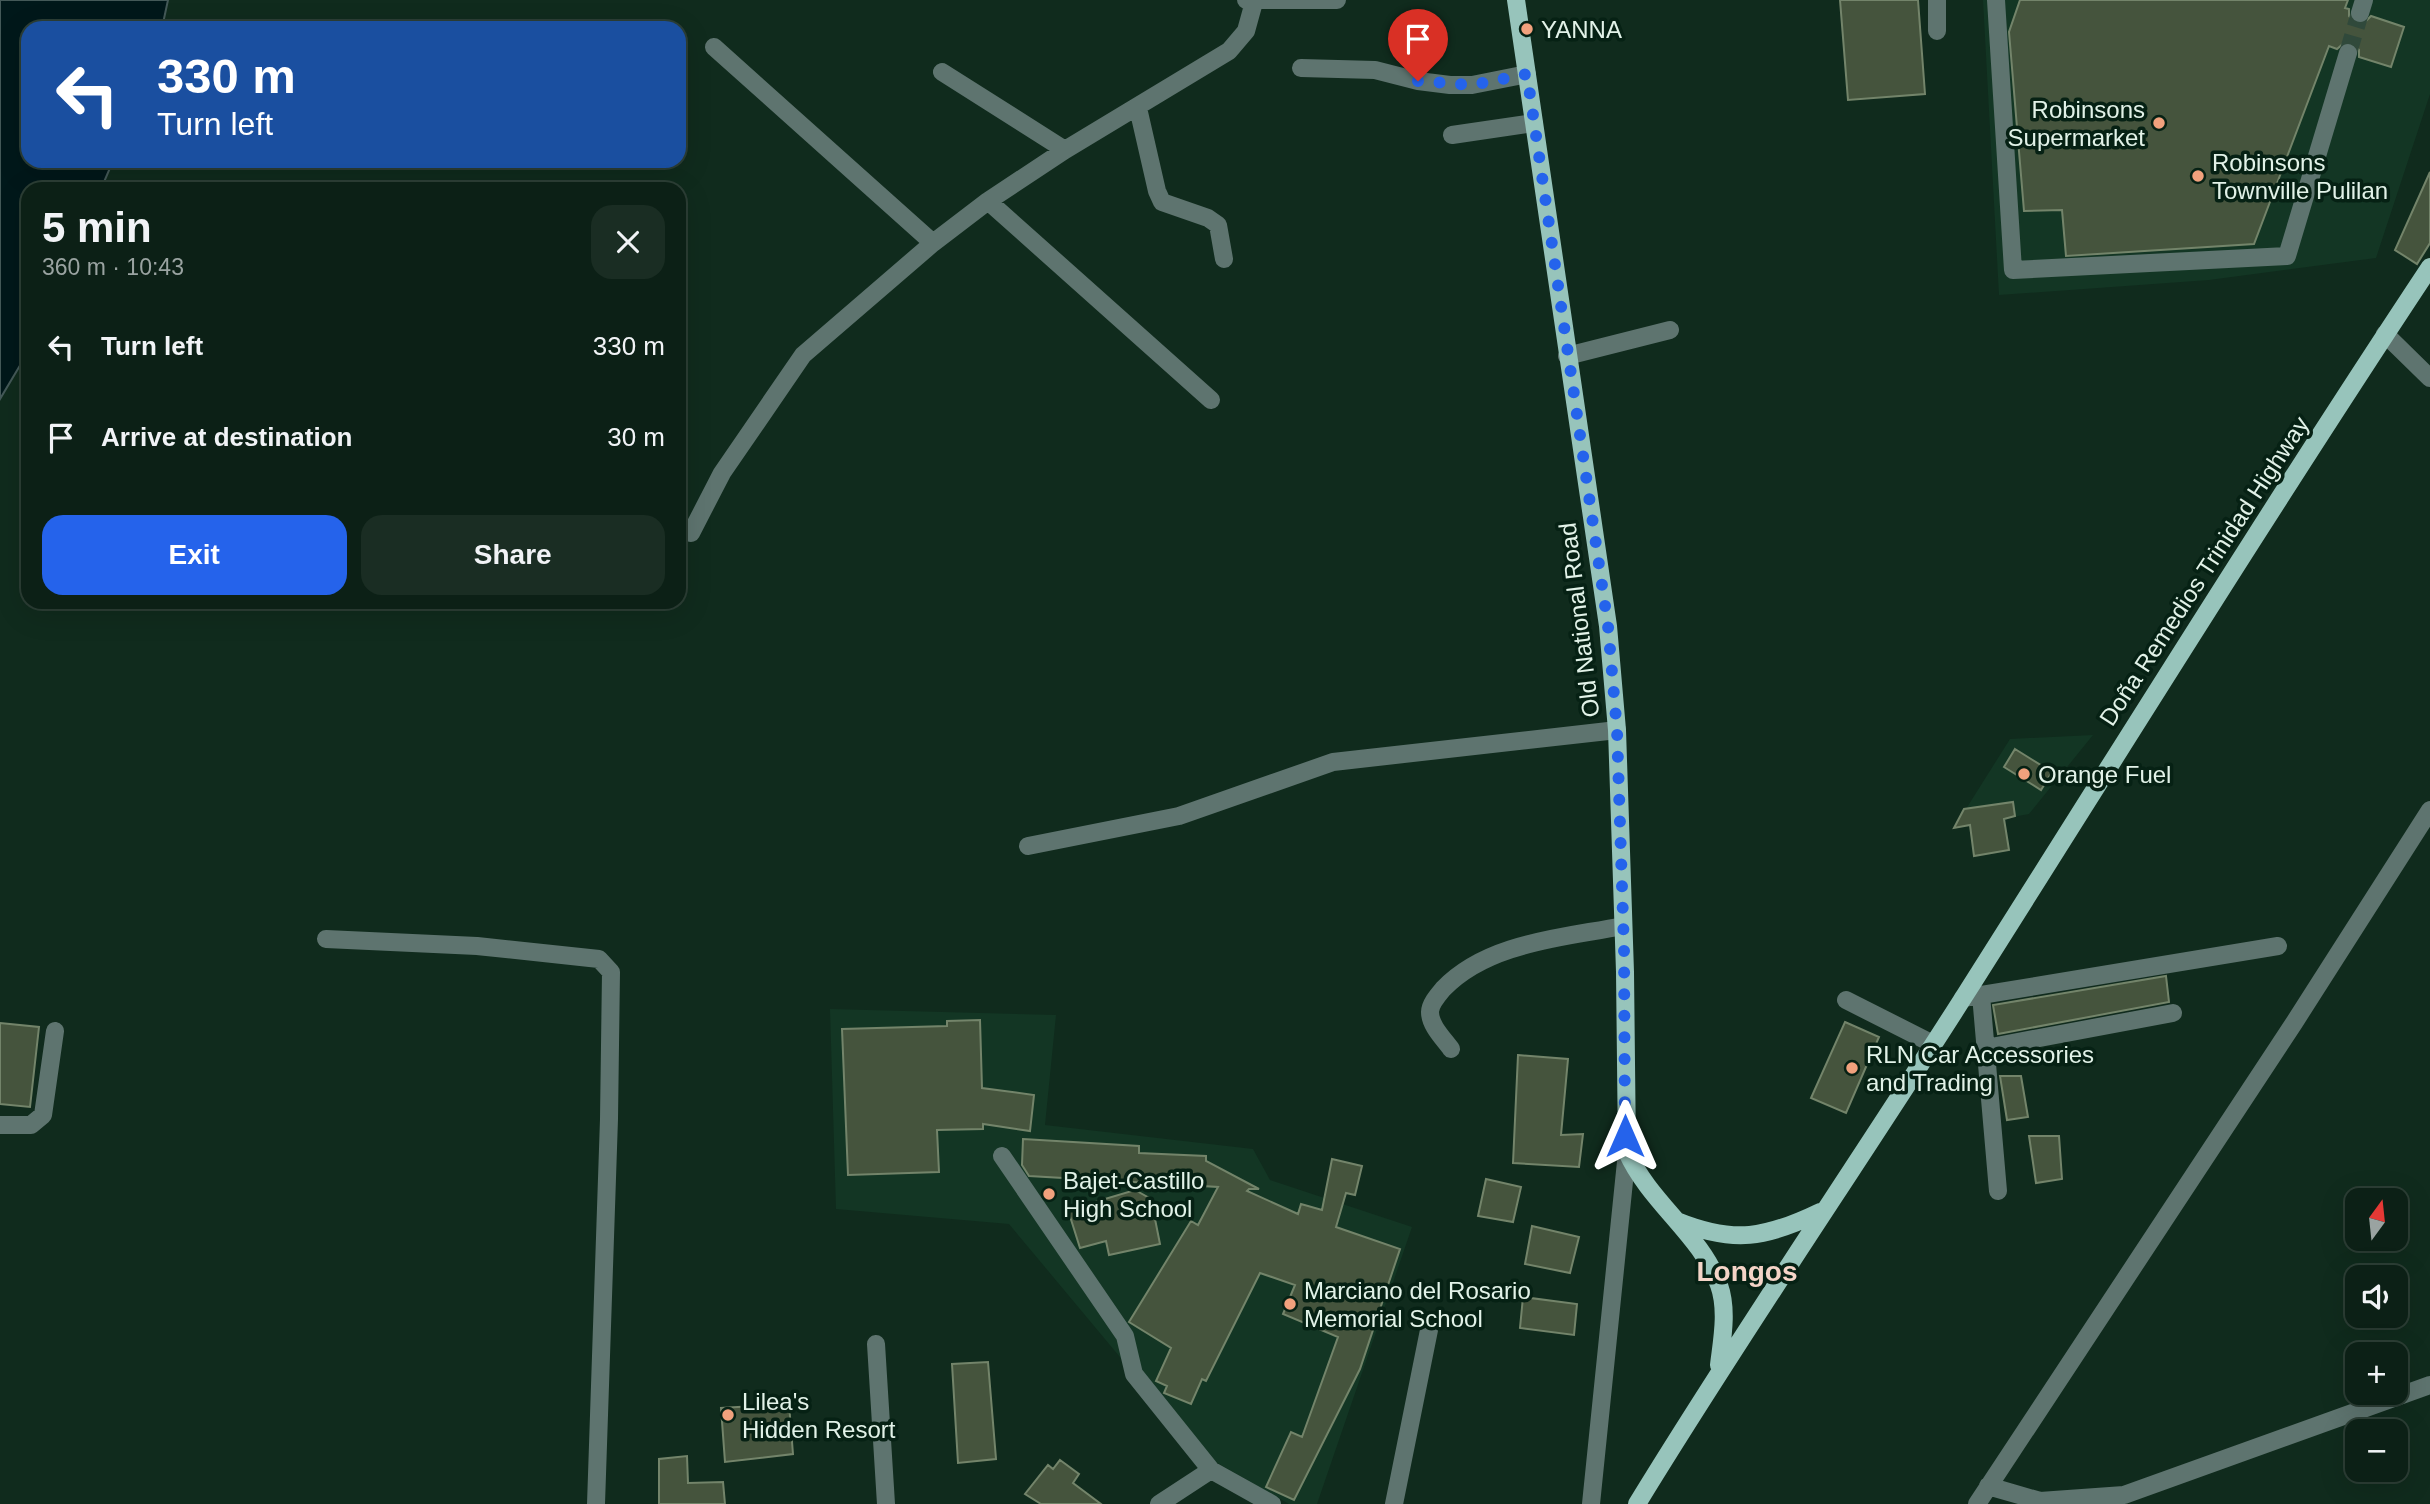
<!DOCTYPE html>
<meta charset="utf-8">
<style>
:root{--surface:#0c2016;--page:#1a2d23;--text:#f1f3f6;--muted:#9aa3a1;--line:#2c3e35;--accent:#2563eb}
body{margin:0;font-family:Arial,sans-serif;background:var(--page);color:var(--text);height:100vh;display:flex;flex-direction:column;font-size:26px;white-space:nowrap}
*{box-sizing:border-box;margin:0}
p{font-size:23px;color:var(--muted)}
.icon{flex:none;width:38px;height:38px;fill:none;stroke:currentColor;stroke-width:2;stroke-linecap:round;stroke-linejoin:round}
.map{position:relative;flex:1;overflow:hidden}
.panel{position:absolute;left:21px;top:182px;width:665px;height:427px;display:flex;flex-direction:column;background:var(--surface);border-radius:21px;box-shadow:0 7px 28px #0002,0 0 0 2px var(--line)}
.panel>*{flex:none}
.banner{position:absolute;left:21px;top:21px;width:665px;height:147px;border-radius:21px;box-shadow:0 7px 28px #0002,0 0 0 2px var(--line);background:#1a4fa0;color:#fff;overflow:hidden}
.needle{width:46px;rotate:15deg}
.tools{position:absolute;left:2345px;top:1188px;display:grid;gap:14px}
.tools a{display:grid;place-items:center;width:63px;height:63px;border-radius:14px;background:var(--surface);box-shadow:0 7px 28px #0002,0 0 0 2px var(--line);font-size:35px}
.pin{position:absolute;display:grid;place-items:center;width:60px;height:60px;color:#fff;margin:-72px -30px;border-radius:50% 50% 50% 0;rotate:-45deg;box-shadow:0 0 7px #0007}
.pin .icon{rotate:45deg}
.me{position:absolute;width:77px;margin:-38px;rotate:0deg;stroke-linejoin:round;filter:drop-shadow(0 0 5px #0008)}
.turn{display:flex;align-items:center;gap:24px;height:147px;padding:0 21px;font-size:32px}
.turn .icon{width:91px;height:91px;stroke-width:2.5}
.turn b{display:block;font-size:49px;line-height:60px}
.round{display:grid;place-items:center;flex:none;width:74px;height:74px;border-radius:21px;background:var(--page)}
.head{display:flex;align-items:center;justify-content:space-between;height:119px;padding:0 21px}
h1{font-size:42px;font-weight:700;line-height:52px}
.button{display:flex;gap:14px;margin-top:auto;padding:14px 21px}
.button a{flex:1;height:80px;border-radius:21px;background:var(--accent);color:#fff;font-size:28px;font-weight:700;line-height:80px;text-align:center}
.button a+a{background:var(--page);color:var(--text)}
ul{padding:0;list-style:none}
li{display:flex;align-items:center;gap:21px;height:91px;padding:0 21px}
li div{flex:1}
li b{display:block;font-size:26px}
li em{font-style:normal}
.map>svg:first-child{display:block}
.built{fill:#133624}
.water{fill:#00181a;stroke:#445958;stroke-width:2}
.building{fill:#45543d;stroke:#73846a;stroke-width:2}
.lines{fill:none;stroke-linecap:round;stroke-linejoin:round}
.minor-tunnel{stroke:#30493b;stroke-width:18;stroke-dasharray:18 9;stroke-linecap:butt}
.minor{stroke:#5e746f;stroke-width:18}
.major{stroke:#97c4bb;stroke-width:18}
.route{stroke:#2563eb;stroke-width:12;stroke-dasharray:0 21.6}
.poi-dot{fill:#f1a17d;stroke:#062114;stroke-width:2.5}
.labels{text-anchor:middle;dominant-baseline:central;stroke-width:7;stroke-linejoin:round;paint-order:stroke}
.poi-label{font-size:24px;fill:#e2f2e8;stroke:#062114;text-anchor:start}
.street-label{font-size:24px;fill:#e2f2e8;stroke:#062114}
.quarter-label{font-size:28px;font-weight:bold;fill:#f4d4c7;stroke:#062114}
</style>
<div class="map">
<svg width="2430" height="1504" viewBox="0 0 2430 1504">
<rect width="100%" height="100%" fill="#102b1d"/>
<path class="built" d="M1983,0H2430V94L2376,258L2209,280L1999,295Z
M2093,735L2029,814L1954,828L2010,739Z
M830,1009L1056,1015L1045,1125L1253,1149L1270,1180L1412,1227L1317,1504H1289L1200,1453L1009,1224L836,1209Z"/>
<path class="water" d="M0,0H168L162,28H28V161H113L101,189H28V352L0,399Z"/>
<path class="building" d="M1840,0H1918L1925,94L1848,100Z
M2020,0H2348L2345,8L2349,9V16L2356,24H2363L2371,16L2404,27L2391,67L2359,57V50L2352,42H2345L2337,49L2329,46L2254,244L2066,256L2062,210L2024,211L2009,32Z
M2430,172V243L2417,264L2395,250Z
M2015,749L2052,772L2041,790L2004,767Z
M2013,802L2015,816L2004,819L2009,850L1974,856L1970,825L1954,828L1964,809Z
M2166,976L2169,1002L1998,1034L1993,1005Z
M980,1020L982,1088L1034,1095L1030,1131L983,1124V1129L937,1130L939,1172L848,1175L842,1029L947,1026V1021Z
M1845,1022L1879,1037L1846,1113L1811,1098Z
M0,1023L39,1027L30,1107L0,1104Z
M1518,1055L1568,1059L1561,1135L1583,1134L1579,1167L1513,1163Z
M2000,1076H2021L2028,1117L2007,1120Z
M2029,1136H2059L2062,1179L2036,1183Z
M1023,1139L1139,1146V1153L1206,1156V1161L1259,1189H1249L1247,1191L1298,1214L1301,1204L1322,1210L1332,1159L1362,1166L1355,1195L1346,1193L1336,1227L1400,1249L1360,1369L1294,1500L1266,1487L1291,1432L1302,1437L1338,1337L1283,1314L1295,1285L1260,1273L1206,1381L1202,1379L1191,1404L1164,1393L1167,1386L1156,1381L1171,1348L1129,1322L1191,1221L1198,1225L1218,1187L1029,1176L1022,1165Z
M1486,1179L1521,1187L1513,1222L1478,1216Z
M1135,1190L1151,1199L1160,1244L1109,1255L1106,1241L1080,1248L1068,1210Z
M1532,1226L1579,1237L1570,1273L1525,1264Z
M1523,1297L1577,1304L1574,1335L1520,1328Z
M988,1362L996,1459L958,1463L952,1364Z
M789,1404L793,1454L725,1462L721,1408Z
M687,1456L688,1483L723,1482L725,1504H659V1459Z
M1060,1460L1079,1474L1073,1483L1101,1504H1041L1025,1494L1048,1465L1053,1469Z"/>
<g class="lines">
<path class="minor-tunnel" d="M2348,53L2360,13"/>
<path class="minor" d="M1246,0H1337
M1996,0L2013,270L2287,256L2348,53
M2360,13L2364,0
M1937,31V0
M714,47L933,243
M1301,68L1375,70L1418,81L1450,85H1472L1527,74
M942,72L1065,150
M1138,108L1157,191L1162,202L1208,218L1218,225L1224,259
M1452,135L1534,123
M988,201L1211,400
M2385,334L2430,378
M1567,356L1670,330
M691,533L722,473L803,355L933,243L988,201L1065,150L1229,51L1246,31L1254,2
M1028,846L1179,816L1333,762L1617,730
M326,939L477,946L599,959L611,972L609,1119L596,1504
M1981,995L1998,1191
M1963,998L2278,946
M1846,1000L1933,1044
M1986,1048L2173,1013
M1451,1049C1444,1039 1430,1026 1430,1012C1430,1004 1438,995 1443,989C1488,942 1563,938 1623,926
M0,1125H31L43,1115L55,1031
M1002,1156L1125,1336L1134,1374L1211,1470
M876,1344L886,1504
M1988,1486L2040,1501L2124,1495L2430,1385
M1159,1504L1211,1470L1272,1504
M1394,1504L1429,1330
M1591,1504L1627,1152
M1977,1504L2294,1023L2430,810"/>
<path class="major" d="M1516,0L1608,626L1617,730L1625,972L1627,1152C1650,1203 1701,1235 1719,1285C1728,1310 1722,1340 1719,1365
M1677,1221C1734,1244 1766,1238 1820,1212
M1637,1504C1742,1332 1857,1165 1965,995C2119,752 2271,507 2430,267"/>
</g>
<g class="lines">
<path class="route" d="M1418,81L1472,85L1527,74L1608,626L1617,730L1624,949L1625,1136"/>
</g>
<g class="poi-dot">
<circle cx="1527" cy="29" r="7"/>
<circle cx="2159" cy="123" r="7"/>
<circle cx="2198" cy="176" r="7"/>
<circle cx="2024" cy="774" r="7"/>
<circle cx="1852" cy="1068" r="7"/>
<circle cx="1049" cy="1194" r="7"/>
<circle cx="1290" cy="1304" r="7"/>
<circle cx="728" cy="1415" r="7"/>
</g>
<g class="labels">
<g class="poi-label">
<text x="1541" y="29">YANNA</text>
<text x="2145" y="109" text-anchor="end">Robinsons<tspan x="2145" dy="28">Supermarket</tspan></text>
<text x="2212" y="162">Robinsons<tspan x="2212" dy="28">Townville Pulilan</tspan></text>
<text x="2038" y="774">Orange Fuel</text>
<text x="1866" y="1054">RLN Car Accessories<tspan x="1866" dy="28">and Trading</tspan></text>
<text x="1063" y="1180">Bajet-Castillo<tspan x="1063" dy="28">High School</tspan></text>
<text x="1304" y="1290">Marciano del Rosario<tspan x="1304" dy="28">Memorial School</tspan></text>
<text x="742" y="1401">Lilea's<tspan x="742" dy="28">Hidden Resort</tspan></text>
</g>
<g class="street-label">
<text transform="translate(2204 571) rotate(-57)">Doña Remedios Trinidad Highway</text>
<text transform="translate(1579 620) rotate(-97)">Old National Road</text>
</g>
<g class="quarter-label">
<text x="1747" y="1271">Longos</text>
</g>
</g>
</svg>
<div class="tools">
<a><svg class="needle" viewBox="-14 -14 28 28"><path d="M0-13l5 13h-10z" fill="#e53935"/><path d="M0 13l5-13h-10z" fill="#9aa3a1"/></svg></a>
<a><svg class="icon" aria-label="sound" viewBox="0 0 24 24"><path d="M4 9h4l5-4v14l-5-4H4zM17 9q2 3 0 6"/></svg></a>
<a>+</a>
<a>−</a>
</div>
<div class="pin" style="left:1418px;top:81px;background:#d93025"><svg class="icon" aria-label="arrive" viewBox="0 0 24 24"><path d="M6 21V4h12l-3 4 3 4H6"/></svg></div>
<svg class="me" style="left:1625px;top:1136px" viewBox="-20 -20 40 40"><path d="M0-17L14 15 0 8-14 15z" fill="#2563eb" stroke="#fff" stroke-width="4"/></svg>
<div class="banner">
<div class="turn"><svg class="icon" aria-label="left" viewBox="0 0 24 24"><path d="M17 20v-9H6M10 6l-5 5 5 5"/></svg><div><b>330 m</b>Turn left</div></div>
</div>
<section class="panel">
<div class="head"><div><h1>5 min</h1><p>360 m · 10:43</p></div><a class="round"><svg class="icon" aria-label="close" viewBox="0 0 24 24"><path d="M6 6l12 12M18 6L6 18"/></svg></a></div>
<ul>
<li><svg class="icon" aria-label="left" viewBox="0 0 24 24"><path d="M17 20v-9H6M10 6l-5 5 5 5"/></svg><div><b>Turn left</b></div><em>330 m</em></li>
<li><svg class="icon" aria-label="arrive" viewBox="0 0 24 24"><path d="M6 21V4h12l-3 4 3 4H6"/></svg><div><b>Arrive at destination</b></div><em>30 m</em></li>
</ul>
<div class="button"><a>Exit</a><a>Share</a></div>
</section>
</div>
